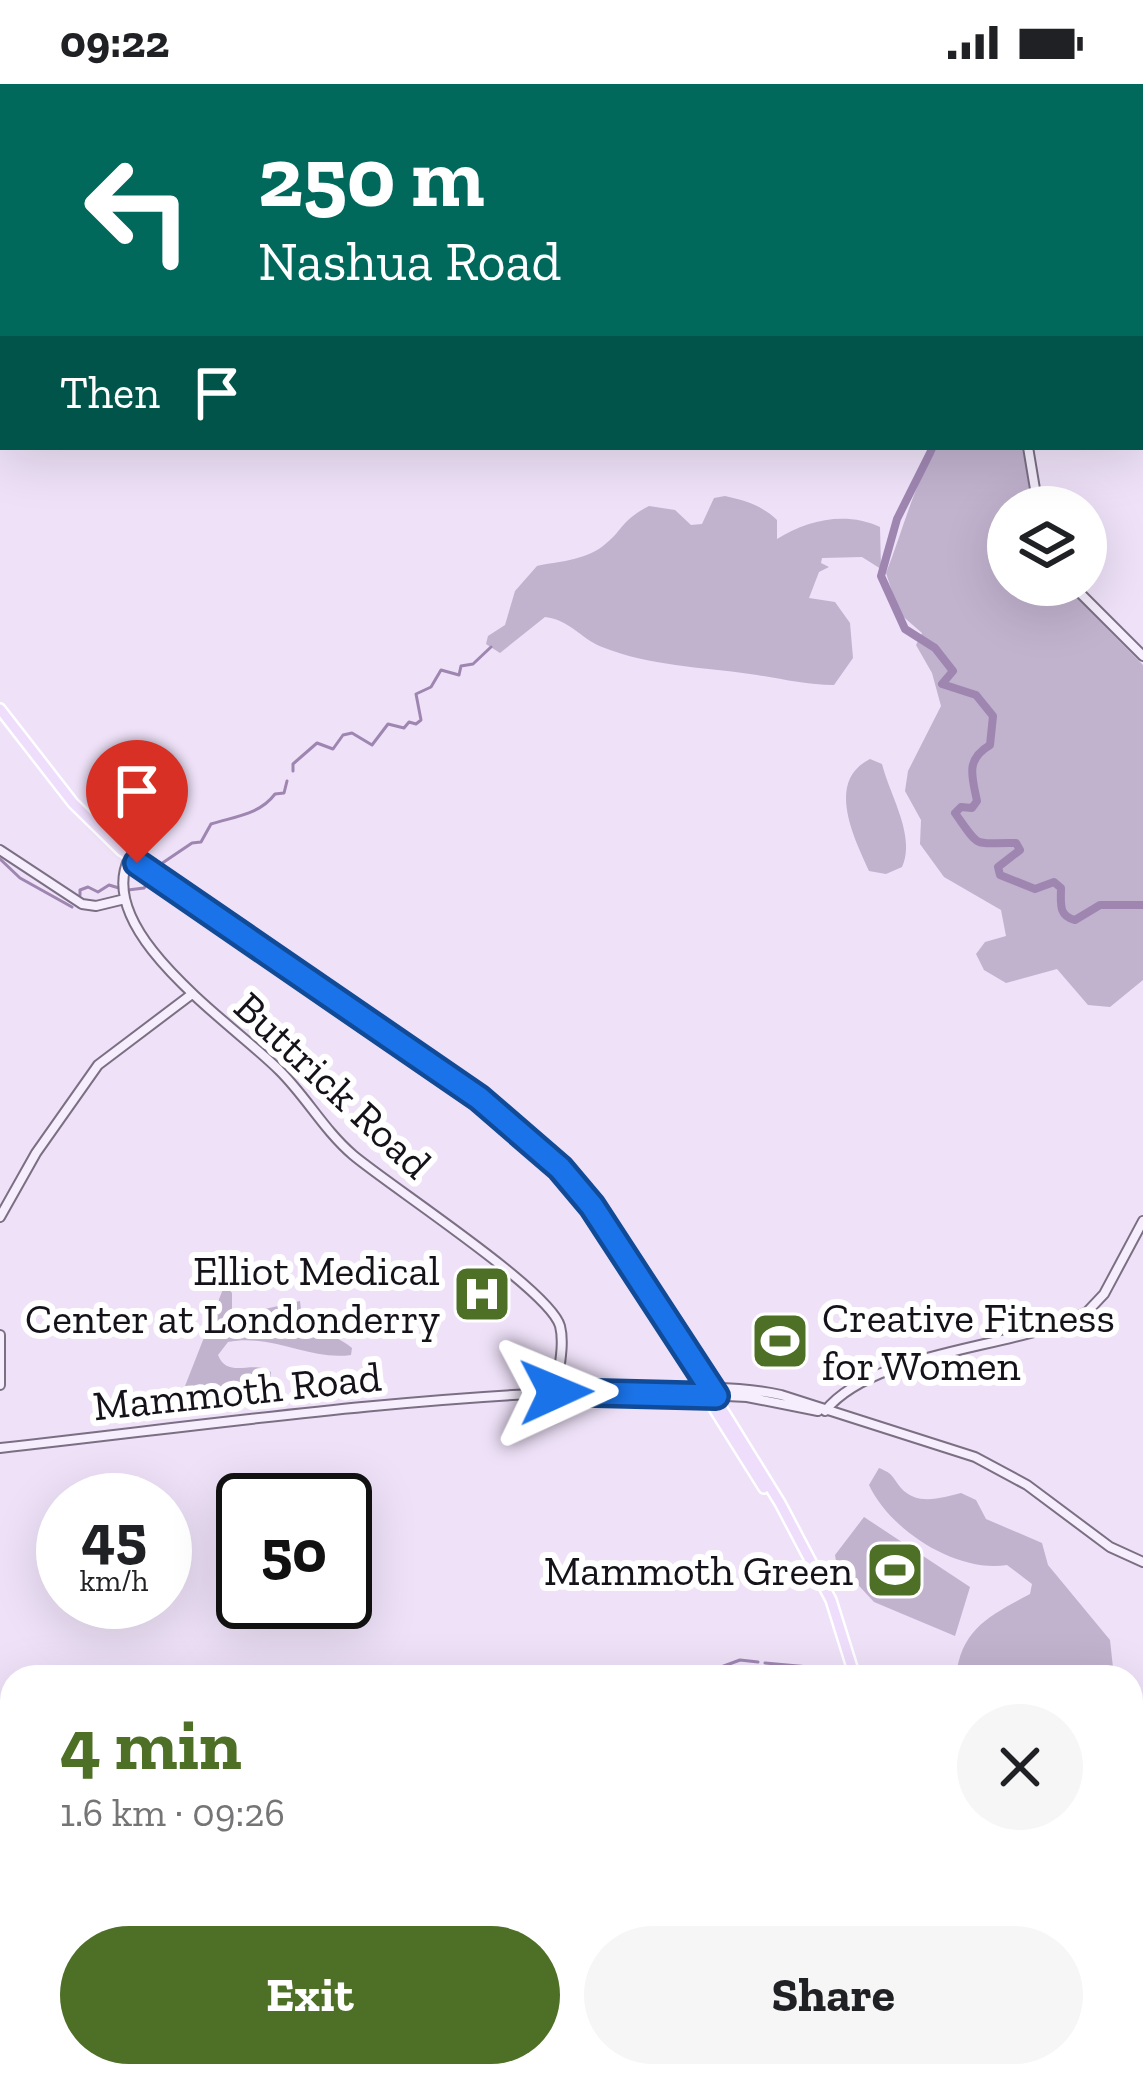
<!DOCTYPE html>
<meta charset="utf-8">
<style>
:root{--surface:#fff;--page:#f6f6f6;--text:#202124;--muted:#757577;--accent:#4d6f26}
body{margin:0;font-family:"Zilla Slab",serif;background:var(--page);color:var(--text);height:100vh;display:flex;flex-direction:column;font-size:45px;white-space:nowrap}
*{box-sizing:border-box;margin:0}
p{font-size:39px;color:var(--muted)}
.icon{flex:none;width:66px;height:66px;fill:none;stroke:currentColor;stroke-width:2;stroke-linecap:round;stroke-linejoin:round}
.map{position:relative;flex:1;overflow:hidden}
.panel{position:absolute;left:0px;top:1581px;width:1143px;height:423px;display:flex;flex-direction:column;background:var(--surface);border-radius:36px 36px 0 0;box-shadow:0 12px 48px #0002}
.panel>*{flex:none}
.guide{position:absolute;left:0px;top:0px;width:1143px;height:366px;box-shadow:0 12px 48px #0002;background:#00695c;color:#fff;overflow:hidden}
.fabs{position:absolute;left:987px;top:402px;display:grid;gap:24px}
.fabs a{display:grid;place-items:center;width:120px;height:120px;border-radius:50%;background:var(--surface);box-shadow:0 12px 48px #0002;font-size:60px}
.speed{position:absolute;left:36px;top:1389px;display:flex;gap:24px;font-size:60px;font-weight:700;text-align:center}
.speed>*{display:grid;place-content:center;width:156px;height:156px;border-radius:50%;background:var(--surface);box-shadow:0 12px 48px #0002;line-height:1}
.speed small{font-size:30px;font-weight:400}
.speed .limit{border:6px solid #111;border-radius:18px;background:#fff;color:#111}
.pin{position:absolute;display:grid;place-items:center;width:102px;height:102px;color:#fff;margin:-123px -51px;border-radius:50% 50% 50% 0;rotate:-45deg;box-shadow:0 0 12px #0007}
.pin .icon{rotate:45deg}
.me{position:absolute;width:132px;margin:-66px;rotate:89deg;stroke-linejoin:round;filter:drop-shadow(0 0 9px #0008)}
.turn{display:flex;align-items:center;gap:42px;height:252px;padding:0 60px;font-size:54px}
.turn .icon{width:156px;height:156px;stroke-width:2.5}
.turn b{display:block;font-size:84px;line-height:102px}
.then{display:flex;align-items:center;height:114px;padding:0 60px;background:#0003;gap:24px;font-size:45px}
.round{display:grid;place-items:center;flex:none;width:126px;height:126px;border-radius:63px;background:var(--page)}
.headline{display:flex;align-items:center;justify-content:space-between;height:204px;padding:0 60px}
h1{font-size:72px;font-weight:700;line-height:90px;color:var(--accent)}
.button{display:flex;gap:24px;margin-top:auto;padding:24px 60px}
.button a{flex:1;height:138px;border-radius:72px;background:var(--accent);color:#fff;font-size:48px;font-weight:700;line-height:138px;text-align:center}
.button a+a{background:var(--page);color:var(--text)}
.status{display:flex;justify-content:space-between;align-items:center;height:84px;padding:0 60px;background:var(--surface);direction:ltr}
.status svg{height:33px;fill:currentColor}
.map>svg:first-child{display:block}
.green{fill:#c1b2ce}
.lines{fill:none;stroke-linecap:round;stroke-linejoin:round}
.stream{stroke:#9e86b1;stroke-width:3}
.river{stroke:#9e86b1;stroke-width:8}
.secondary-casing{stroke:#7a6f83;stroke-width:12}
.primary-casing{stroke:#fff;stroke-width:14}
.secondary{stroke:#f6eefd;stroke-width:8}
.primary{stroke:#eeddfb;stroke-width:9}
.route-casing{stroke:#114b97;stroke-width:30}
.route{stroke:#1a73e8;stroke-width:21}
.labels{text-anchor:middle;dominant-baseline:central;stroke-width:12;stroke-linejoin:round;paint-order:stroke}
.street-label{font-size:42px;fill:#16121a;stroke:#fff}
.poi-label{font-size:42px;fill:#16121a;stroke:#fff;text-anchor:end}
</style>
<div class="status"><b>09:22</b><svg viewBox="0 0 49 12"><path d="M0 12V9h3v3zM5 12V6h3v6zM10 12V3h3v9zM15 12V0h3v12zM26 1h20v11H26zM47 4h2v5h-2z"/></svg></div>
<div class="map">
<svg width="1143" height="2002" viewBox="0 0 1143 2002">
<rect width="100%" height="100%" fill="#eee1f8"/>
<path class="green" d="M938,363H1023L1032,423H1008V501H1064L1143,581V896L1110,923L1088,921L1057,885L1006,899L984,886L976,870L985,858L1006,852L1001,826L944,793L920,760L921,736L905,707L908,687L941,622L932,589L916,561L922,549L899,529L886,489C903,446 913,402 938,363Z
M725,412C744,416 763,422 777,436V455C807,436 846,427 880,443L881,485L862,473L822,474L821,479L829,483L819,488L809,514L835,518L850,539L853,574L834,601C804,601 779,594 750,590C702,583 649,582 602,563C580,554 570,536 545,533L500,569L486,560L488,552L505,541L515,507L537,482C559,477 583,477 603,462C623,447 620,437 649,422L675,426L691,441L702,440L714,414Z
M870,675L882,680C890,712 916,752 902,783L886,790L869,787C853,752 826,697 870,675Z
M225,1200L232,1209V1227L239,1231L300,1217C302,1252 330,1245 352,1264L351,1271C310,1277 271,1249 228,1258L218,1271C228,1296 253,1275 271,1288V1297C253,1315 214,1321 189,1318L183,1311L185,1302Z
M879,1384C894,1390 892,1393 901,1404C918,1423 943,1413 961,1409L976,1416L986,1435L1042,1459L1048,1481L1110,1556L1114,1593H1098L1086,1581L1076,1582L1072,1593H956C961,1544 991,1531 1030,1510L1032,1500L1007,1481C956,1489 890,1446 869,1401Z
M864,1433L970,1503L955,1552L874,1518L836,1477L835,1471Z"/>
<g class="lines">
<path class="stream" d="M293,687V680L317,659L333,665L343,651L352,649L372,661L388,640L404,644L409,638L416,640L421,636L416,610L431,603L441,586L459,591L461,582L473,580L491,563
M0,775L20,794L72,823
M155,784L192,759L201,758L211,740C237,732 260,730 275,710L284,709L287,697
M128,806L144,804L148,799
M80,811V806L88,803L98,808L109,801L119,804
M765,1579L842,1586
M872,1589L915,1593
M694,1593L740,1576L758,1578"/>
<path class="river" d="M720,0L725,3
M933,363L897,435L881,492L905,545L935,564L953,587L942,600L976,611L993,632L990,661C965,676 972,692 977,717L972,724L961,723L955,729C982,767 972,758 1016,759L1020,766L998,783L1000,791L1035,805L1054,798L1061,804C1061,819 1058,832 1075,836L1100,821H1143"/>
<g class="secondary-casing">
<path id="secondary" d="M758,0L760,3
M256,3L261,0
M0,39L3,38
M1028,363L1038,423
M1072,501L1143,572
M0,766L82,820L96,822L125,815
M129,774C93,849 235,941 280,987C307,1014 324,1046 353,1071C391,1103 550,1206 560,1242C565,1261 558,1288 556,1308
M0,1133L36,1069L98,981L192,910
M0,1251V1301
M625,1307L747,1313L818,1327
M825,1327C875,1265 1020,1265 1087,1228L1104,1210L1143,1137
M0,1364C199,1342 399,1313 600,1307C661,1306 720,1298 781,1311L975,1373L1027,1401L1110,1463L1143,1478"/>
</g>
<g class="primary-casing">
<path id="primary" d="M0,625L73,719L121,766L479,1014L560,1084L592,1122L652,1212L780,1419L831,1516L855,1593
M571,1106L611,1160
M623,1179L764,1404
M833,2002L834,1992"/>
</g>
<use href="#secondary" class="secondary"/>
<use href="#primary" class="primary"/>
</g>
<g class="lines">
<g class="route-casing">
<path id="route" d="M137,779L479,1014L560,1084L592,1122L716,1312L556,1308"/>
</g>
<use href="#route" class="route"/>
</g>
<defs>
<g id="hospital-square" transform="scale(3)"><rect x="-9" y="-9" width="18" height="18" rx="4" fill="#4d6f26" stroke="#fff"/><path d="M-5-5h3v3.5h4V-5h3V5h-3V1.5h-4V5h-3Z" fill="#fff"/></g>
<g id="stadium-square" transform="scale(3)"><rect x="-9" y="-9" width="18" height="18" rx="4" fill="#4d6f26" stroke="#fff"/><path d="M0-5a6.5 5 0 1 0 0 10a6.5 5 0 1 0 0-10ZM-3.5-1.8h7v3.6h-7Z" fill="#fff"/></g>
</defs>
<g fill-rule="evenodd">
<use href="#hospital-square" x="482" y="1210"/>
<use href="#stadium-square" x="780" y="1257"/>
<use href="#stadium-square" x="895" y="1486"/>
</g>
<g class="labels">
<g class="street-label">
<text transform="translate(333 1001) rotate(43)">Buttrick Road</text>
<text transform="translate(237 1307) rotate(-6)">Mammoth Road</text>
</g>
<g class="poi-label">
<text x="440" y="1186">Elliot Medical<tspan x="440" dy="48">Center at Londonderry</tspan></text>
<text x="822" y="1233" text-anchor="start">Creative Fitness<tspan x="822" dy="48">for Women</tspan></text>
<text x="853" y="1486">Mammoth Green</text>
</g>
</g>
</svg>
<div class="fabs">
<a><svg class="icon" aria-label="layers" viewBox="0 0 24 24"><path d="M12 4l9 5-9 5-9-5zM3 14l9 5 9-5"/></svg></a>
</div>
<div class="speed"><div>45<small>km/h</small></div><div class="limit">50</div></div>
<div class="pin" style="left:137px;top:779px;background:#d93025"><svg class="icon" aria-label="arrive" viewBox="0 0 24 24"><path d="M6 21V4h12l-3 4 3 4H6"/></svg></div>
<svg class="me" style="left:556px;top:1308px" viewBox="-20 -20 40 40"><path d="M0-17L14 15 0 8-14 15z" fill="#1a73e8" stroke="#fff" stroke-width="4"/></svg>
<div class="guide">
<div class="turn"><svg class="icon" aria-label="left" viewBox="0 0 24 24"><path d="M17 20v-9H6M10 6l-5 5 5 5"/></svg><div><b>250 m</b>Nashua Road</div></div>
<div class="then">Then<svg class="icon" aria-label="arrive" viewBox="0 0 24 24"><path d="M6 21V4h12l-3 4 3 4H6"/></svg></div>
</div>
<section class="panel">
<div class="headline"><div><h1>4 min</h1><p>1.6 km · 09:26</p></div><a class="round"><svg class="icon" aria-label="close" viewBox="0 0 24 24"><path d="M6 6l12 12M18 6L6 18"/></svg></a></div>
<div class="button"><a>Exit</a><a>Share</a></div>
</section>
</div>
